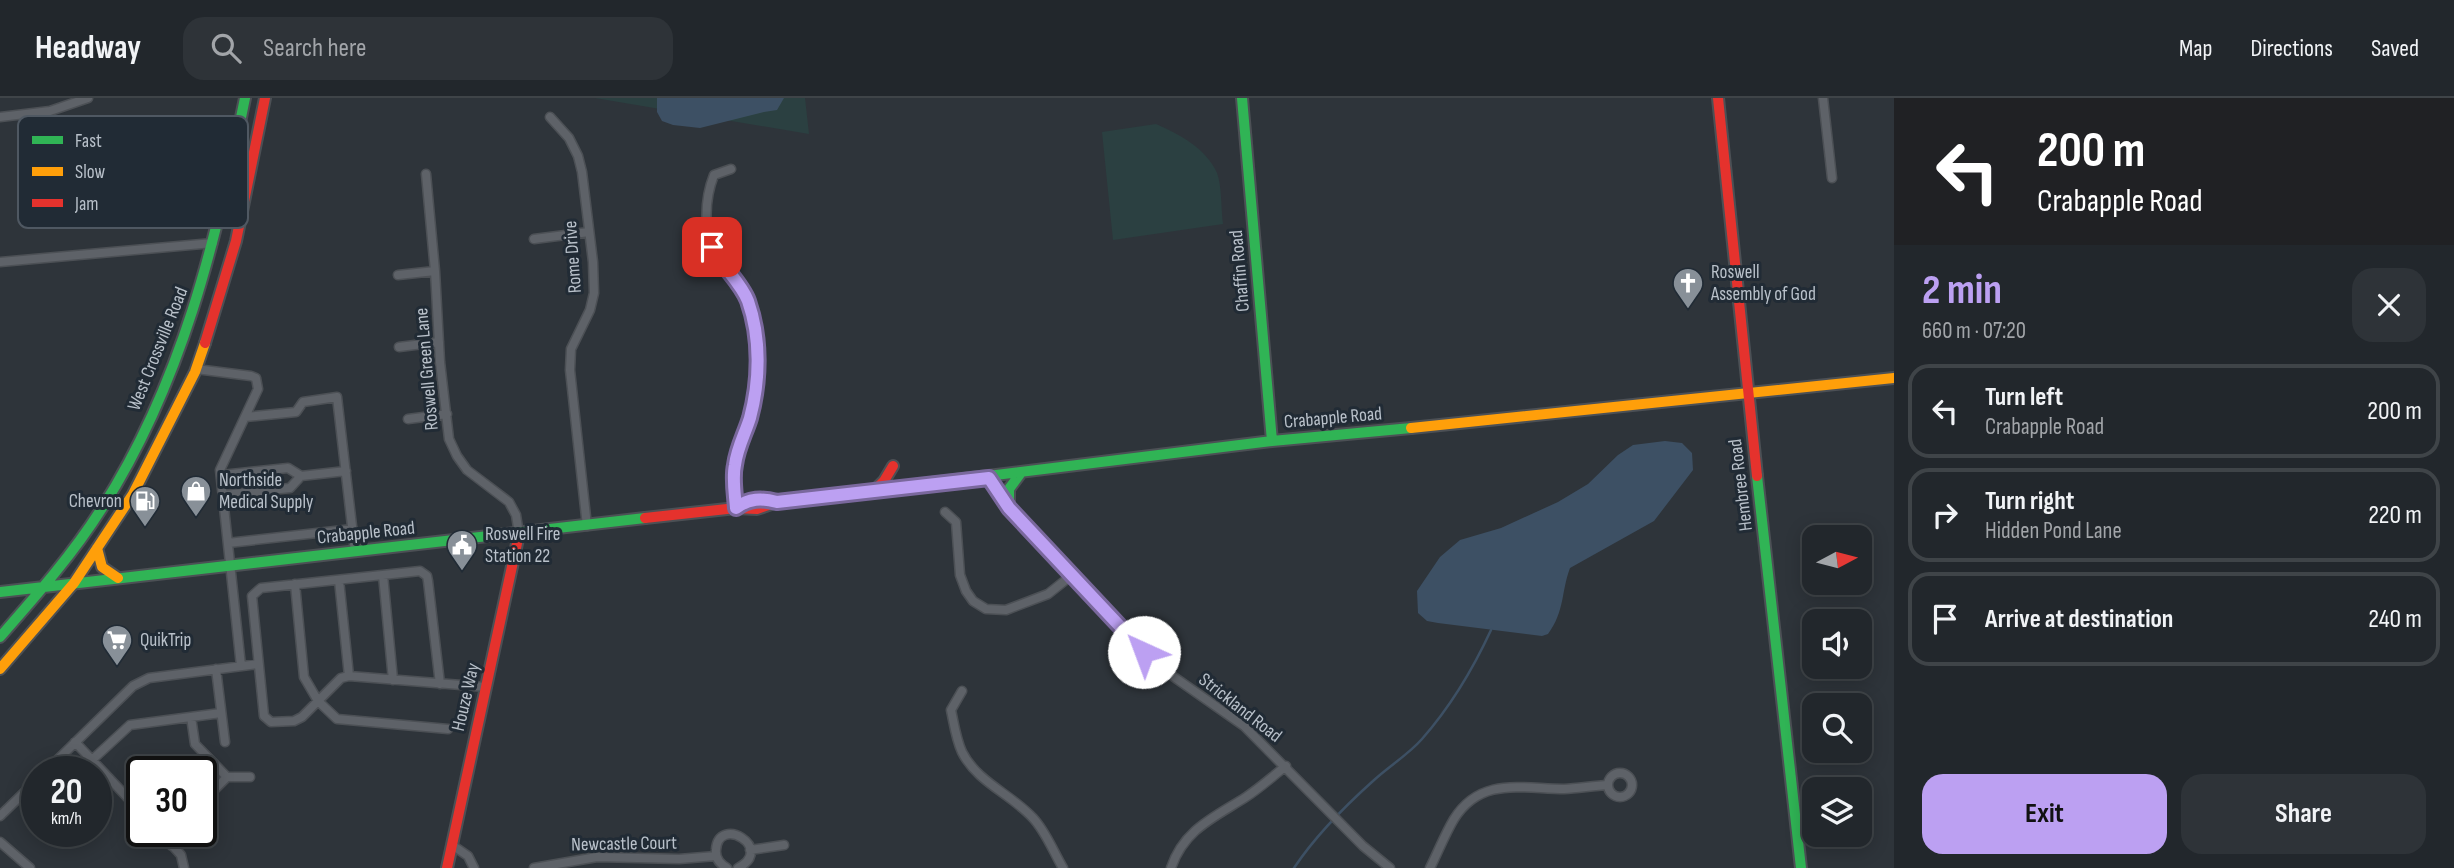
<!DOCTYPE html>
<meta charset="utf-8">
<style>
:root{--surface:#22272c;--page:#2e3338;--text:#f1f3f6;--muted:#a2a5a9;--line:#3f4448;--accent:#bca0f2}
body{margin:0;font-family:"Sofia Sans Condensed",sans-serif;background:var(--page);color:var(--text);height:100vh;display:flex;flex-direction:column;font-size:26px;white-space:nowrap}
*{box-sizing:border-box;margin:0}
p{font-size:23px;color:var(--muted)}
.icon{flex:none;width:38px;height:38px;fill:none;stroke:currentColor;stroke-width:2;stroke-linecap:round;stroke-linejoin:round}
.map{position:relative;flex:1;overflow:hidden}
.drawer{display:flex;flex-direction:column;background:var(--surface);width:560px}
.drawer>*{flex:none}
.guide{background:#202124;color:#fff;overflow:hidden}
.needle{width:46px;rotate:83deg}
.tools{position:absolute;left:1802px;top:427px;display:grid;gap:14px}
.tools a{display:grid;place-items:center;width:70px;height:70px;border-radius:14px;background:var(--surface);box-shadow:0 4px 18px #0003,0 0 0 2px var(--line);font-size:35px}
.speed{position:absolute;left:21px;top:658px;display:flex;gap:14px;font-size:35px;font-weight:700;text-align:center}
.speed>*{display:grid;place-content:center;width:91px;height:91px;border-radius:50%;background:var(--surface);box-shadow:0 4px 18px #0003,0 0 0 2px var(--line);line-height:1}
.speed small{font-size:18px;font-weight:400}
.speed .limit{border:4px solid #111;border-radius:10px;background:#fff;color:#111}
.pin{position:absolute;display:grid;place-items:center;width:60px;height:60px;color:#fff;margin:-30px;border-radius:14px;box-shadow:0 4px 10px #0006}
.me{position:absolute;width:77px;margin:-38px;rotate:317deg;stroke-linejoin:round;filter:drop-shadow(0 0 5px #0008)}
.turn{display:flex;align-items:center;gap:24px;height:147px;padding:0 28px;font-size:32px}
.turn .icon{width:91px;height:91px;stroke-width:2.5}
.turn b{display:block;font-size:49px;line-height:60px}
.round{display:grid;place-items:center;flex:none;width:74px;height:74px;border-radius:21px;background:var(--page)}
.head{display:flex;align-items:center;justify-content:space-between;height:119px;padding:0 28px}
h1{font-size:42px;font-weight:700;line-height:52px;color:var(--accent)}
.button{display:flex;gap:14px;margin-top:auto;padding:14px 28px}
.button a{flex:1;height:80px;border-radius:21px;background:var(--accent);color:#111;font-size:28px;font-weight:700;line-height:80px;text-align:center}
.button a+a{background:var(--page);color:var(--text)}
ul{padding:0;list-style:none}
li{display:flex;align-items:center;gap:21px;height:94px;margin:0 14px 10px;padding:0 14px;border:4px solid var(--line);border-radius:21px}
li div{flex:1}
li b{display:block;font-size:26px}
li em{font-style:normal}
header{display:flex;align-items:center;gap:42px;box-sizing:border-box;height:98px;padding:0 35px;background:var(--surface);border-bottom:2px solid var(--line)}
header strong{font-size:33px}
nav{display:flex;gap:38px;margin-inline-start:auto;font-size:24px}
.search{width:490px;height:63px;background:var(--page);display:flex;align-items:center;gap:18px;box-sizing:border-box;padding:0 24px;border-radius:21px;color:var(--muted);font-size:26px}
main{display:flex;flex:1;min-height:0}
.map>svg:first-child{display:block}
.green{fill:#2b4041}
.water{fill:#3d5064}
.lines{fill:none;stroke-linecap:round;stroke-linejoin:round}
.stream{stroke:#3d5064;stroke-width:2.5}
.street-casing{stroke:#4c5055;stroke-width:11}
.fast-casing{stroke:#4c5055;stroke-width:14}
.slow-casing{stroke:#4c5055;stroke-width:14}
.jam-casing{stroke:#4c5055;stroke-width:14}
.street{stroke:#5e6268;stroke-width:8}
.fast{stroke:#30b455;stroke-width:10}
.slow{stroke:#ff9f0a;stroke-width:10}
.jam{stroke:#e5322d;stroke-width:10}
.route-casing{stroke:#7a689d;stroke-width:18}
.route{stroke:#bca0f2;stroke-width:12}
.labels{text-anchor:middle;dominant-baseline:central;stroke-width:6;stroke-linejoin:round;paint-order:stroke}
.street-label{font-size:19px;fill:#b9c1ca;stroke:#212b35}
.poi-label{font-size:19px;fill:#b9c1ca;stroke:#212b35;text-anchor:start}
.key{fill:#212b35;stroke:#4f5862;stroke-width:2}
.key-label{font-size:19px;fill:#b9c1ca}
</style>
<header>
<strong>Headway</strong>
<div class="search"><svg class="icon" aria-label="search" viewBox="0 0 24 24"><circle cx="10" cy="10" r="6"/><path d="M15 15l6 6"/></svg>Search here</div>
<nav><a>Map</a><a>Directions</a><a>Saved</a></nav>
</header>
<main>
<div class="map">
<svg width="1894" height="770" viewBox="0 0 1894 770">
<rect width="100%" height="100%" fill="#2e343a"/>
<path class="green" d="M595,0H805L809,36Z
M1156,26C1179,36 1207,51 1217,75C1222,88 1221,112 1223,126L1113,142L1102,34Z"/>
<path class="water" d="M657,0H784L777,12L764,14L700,30L673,27L662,23L657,14Z
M1665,343L1682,345L1692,355L1693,372L1654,423L1570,470C1561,494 1565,513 1548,536L1542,538L1438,525L1427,523L1418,515L1417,493L1440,459L1460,442L1501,430L1558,404L1588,386L1618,357L1633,347Z"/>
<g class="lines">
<path class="stream" d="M1294,770C1316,737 1344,709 1373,683C1389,668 1408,657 1422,641C1451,608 1473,571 1491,532"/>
<g class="street-casing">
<path id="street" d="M1823,0L1832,80
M0,19L50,13L88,0
M550,19L569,40L578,58L582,74L593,164L594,195L590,212L571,251L570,272L587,428
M731,71L714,77C704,102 703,137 717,161C731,184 746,190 753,220C761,252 759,289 749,321C745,337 737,351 734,367C732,381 735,396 736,410
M426,76L435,173L440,264L449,341L457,358L467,372L509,404L516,417L519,436
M534,141L589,134
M0,164L213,145
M398,177L435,173
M399,249L439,244
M196,271L251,278L256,280L258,291L220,372L241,568
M245,319L296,314L303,304L337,299L355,454
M408,321L447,316
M222,377L288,370L301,378L346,373
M989,380L1009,410L1144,554L1174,579L1244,628L1363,748L1390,770
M224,397L290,390L301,378
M945,414L956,424L960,477L966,493L973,503L986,511L1006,512L1048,496L1072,477
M228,445L353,431
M383,477L393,582
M339,482L349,578
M295,486L304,579L318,603L337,621L448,631
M216,571L225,644
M440,586L428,483L427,478L420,473L261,490L252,498L264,618L271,624L294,623L302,619L341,580L349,578L486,589
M962,593L951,612C954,626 956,641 962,654C977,684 1011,696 1033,720C1046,734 1053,753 1063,770
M191,619L195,646L227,679
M75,644L142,715
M92,662L130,627L221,615
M45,674L133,588L149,580L258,566
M1608 687a12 12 0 1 1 24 0a12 12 0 1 1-24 0Z
M201,705L227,679H250
M0,718L37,682
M159,733L181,757L184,770
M0,744L30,770
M452,747L468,758L474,770
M172,748L183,733
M750,752L784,747
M534,770L597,759L679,761L716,758
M727,770C720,766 715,761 716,752C718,716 776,750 738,770
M1171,770C1184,731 1215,719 1246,699C1260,690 1273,678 1286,668
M1430,770C1438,754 1445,736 1454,721C1481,678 1523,691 1564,691C1579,690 1593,688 1608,687"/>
</g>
<g class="fast-casing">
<path id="fast" d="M1242,0L1272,343
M1757,378L1801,770
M736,410L756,402L777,404L1272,343L1411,330
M1009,410V391L1020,376
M0,494L645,420
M0,539C36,498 73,456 102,410C182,285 216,143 245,0"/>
</g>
<g class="slow-casing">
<path id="slow" d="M1411,330L1894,280
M97,450L102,469L118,480
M0,571L74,485L133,396L195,274L205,245"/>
</g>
<g class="jam-casing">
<path id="jam" d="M1718,0L1757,378
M205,245L236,143L265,0
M873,394L884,383L893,368
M645,420L736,410L757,411L777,404
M447,770L519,436"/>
</g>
<use href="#street" class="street"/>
<use href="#fast" class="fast"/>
<use href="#slow" class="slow"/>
<use href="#jam" class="jam"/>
</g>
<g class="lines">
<g class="route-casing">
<path id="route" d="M712,149C721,168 741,184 748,203C761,240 760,283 750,320C745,336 737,350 735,367C732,380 735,396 736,410C749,400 762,400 777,404L989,380L1009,410L1144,554"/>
</g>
<use href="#route" class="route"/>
</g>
<defs>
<g id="church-pin" transform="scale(1.575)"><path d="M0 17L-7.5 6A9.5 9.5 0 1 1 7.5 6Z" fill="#889098" stroke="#212b35"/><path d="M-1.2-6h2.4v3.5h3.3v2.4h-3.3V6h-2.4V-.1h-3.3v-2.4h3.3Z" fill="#fff"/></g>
<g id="shop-pin" transform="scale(1.575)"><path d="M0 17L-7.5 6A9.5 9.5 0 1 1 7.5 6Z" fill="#889098" stroke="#212b35"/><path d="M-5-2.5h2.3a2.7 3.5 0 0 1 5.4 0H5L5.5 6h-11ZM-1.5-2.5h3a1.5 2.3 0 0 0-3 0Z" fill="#fff"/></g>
<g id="fuel-pin" transform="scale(1.575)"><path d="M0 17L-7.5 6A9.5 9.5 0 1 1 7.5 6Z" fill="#889098" stroke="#212b35"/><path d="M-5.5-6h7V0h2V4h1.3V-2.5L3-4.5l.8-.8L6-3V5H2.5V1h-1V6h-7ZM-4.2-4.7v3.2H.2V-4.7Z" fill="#fff"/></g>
<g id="civic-pin" transform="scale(1.575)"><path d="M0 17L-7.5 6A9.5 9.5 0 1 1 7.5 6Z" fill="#889098" stroke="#212b35"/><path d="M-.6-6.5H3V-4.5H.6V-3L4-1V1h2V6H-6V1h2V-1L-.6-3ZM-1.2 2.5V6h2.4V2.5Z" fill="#fff"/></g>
<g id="supermarket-pin" transform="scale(1.575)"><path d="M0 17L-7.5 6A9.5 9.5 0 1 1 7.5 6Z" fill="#889098" stroke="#212b35"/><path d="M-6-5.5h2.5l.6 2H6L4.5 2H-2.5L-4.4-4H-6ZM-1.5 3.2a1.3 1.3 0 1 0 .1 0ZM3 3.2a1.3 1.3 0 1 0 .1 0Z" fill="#fff"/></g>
</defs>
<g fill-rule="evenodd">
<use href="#church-pin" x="1688" y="185"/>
<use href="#shop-pin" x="196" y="393"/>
<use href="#fuel-pin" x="145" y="403"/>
<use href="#civic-pin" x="462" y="447"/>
<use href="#supermarket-pin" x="117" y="542"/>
</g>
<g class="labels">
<g class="street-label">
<text transform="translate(573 159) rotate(-94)">Rome Drive</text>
<text transform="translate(1240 173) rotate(-95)">Chaffin Road</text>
<text transform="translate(158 251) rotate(-68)">West Crossville Road</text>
<text transform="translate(427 271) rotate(-95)">Roswell Green Lane</text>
<text transform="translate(1333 320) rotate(-5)">Crabapple Road</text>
<text transform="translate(1741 387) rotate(-97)">Hembree Road</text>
<text transform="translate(366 435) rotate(-6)">Crabapple Road</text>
<text transform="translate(466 599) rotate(-77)">Houze Way</text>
<text transform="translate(1240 610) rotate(38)">Strickland Road</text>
<text transform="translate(624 746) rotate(-1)">Newcastle Court</text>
</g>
<g class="poi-label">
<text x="1711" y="174">Roswell<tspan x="1711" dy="22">Assembly of God</tspan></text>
<text x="219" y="382">Northside<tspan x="219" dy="22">Medical Supply</tspan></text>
<text x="122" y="403" text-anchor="end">Chevron</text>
<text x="485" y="436">Roswell Fire<tspan x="485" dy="22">Station 22</tspan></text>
<text x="140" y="542">QuikTrip</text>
</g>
</g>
<rect x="18" y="18" width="230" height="112" rx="10" class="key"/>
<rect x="32" y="38" width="31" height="8" fill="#30b455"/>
<rect x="32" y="69" width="31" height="9" fill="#ff9f0a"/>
<rect x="32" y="101" width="31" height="8" fill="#e5322d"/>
<g class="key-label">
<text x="75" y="49">Fast</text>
<text x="75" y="80">Slow</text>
<text x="75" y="112">Jam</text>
</g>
</svg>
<div class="tools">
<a><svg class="needle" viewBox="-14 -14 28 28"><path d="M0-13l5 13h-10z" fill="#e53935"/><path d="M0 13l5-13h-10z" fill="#a2a5a9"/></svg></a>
<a><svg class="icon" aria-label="sound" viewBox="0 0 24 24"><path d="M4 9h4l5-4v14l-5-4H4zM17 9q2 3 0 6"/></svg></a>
<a><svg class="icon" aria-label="search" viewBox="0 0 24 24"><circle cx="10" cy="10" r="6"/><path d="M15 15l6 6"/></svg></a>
<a><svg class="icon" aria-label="layers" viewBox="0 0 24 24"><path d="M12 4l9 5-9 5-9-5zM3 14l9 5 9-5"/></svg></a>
</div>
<div class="speed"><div>20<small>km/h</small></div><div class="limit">30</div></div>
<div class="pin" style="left:712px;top:149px;background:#d93025"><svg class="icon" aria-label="arrive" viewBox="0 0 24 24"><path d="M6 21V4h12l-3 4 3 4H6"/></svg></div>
<svg class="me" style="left:1144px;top:554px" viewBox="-20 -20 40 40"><circle r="19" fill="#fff"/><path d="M0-13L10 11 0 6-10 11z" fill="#bca0f2"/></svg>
</div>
<section class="drawer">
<div class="guide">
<div class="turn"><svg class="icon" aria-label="left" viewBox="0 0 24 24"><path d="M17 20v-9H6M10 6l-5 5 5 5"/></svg><div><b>200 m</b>Crabapple Road</div></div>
</div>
<div class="head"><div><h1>2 min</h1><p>660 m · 07:20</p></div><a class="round"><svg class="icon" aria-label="close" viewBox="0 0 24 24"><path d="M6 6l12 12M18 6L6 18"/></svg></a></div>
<ul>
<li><svg class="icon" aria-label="left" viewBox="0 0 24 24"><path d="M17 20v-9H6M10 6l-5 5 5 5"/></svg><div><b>Turn left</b><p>Crabapple Road</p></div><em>200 m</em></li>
<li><svg class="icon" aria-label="right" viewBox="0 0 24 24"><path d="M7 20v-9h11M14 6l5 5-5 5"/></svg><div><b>Turn right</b><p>Hidden Pond Lane</p></div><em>220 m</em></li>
<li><svg class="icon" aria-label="arrive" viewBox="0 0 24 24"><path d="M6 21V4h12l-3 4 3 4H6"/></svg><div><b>Arrive at destination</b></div><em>240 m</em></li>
</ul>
<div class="button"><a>Exit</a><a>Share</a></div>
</section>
</main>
